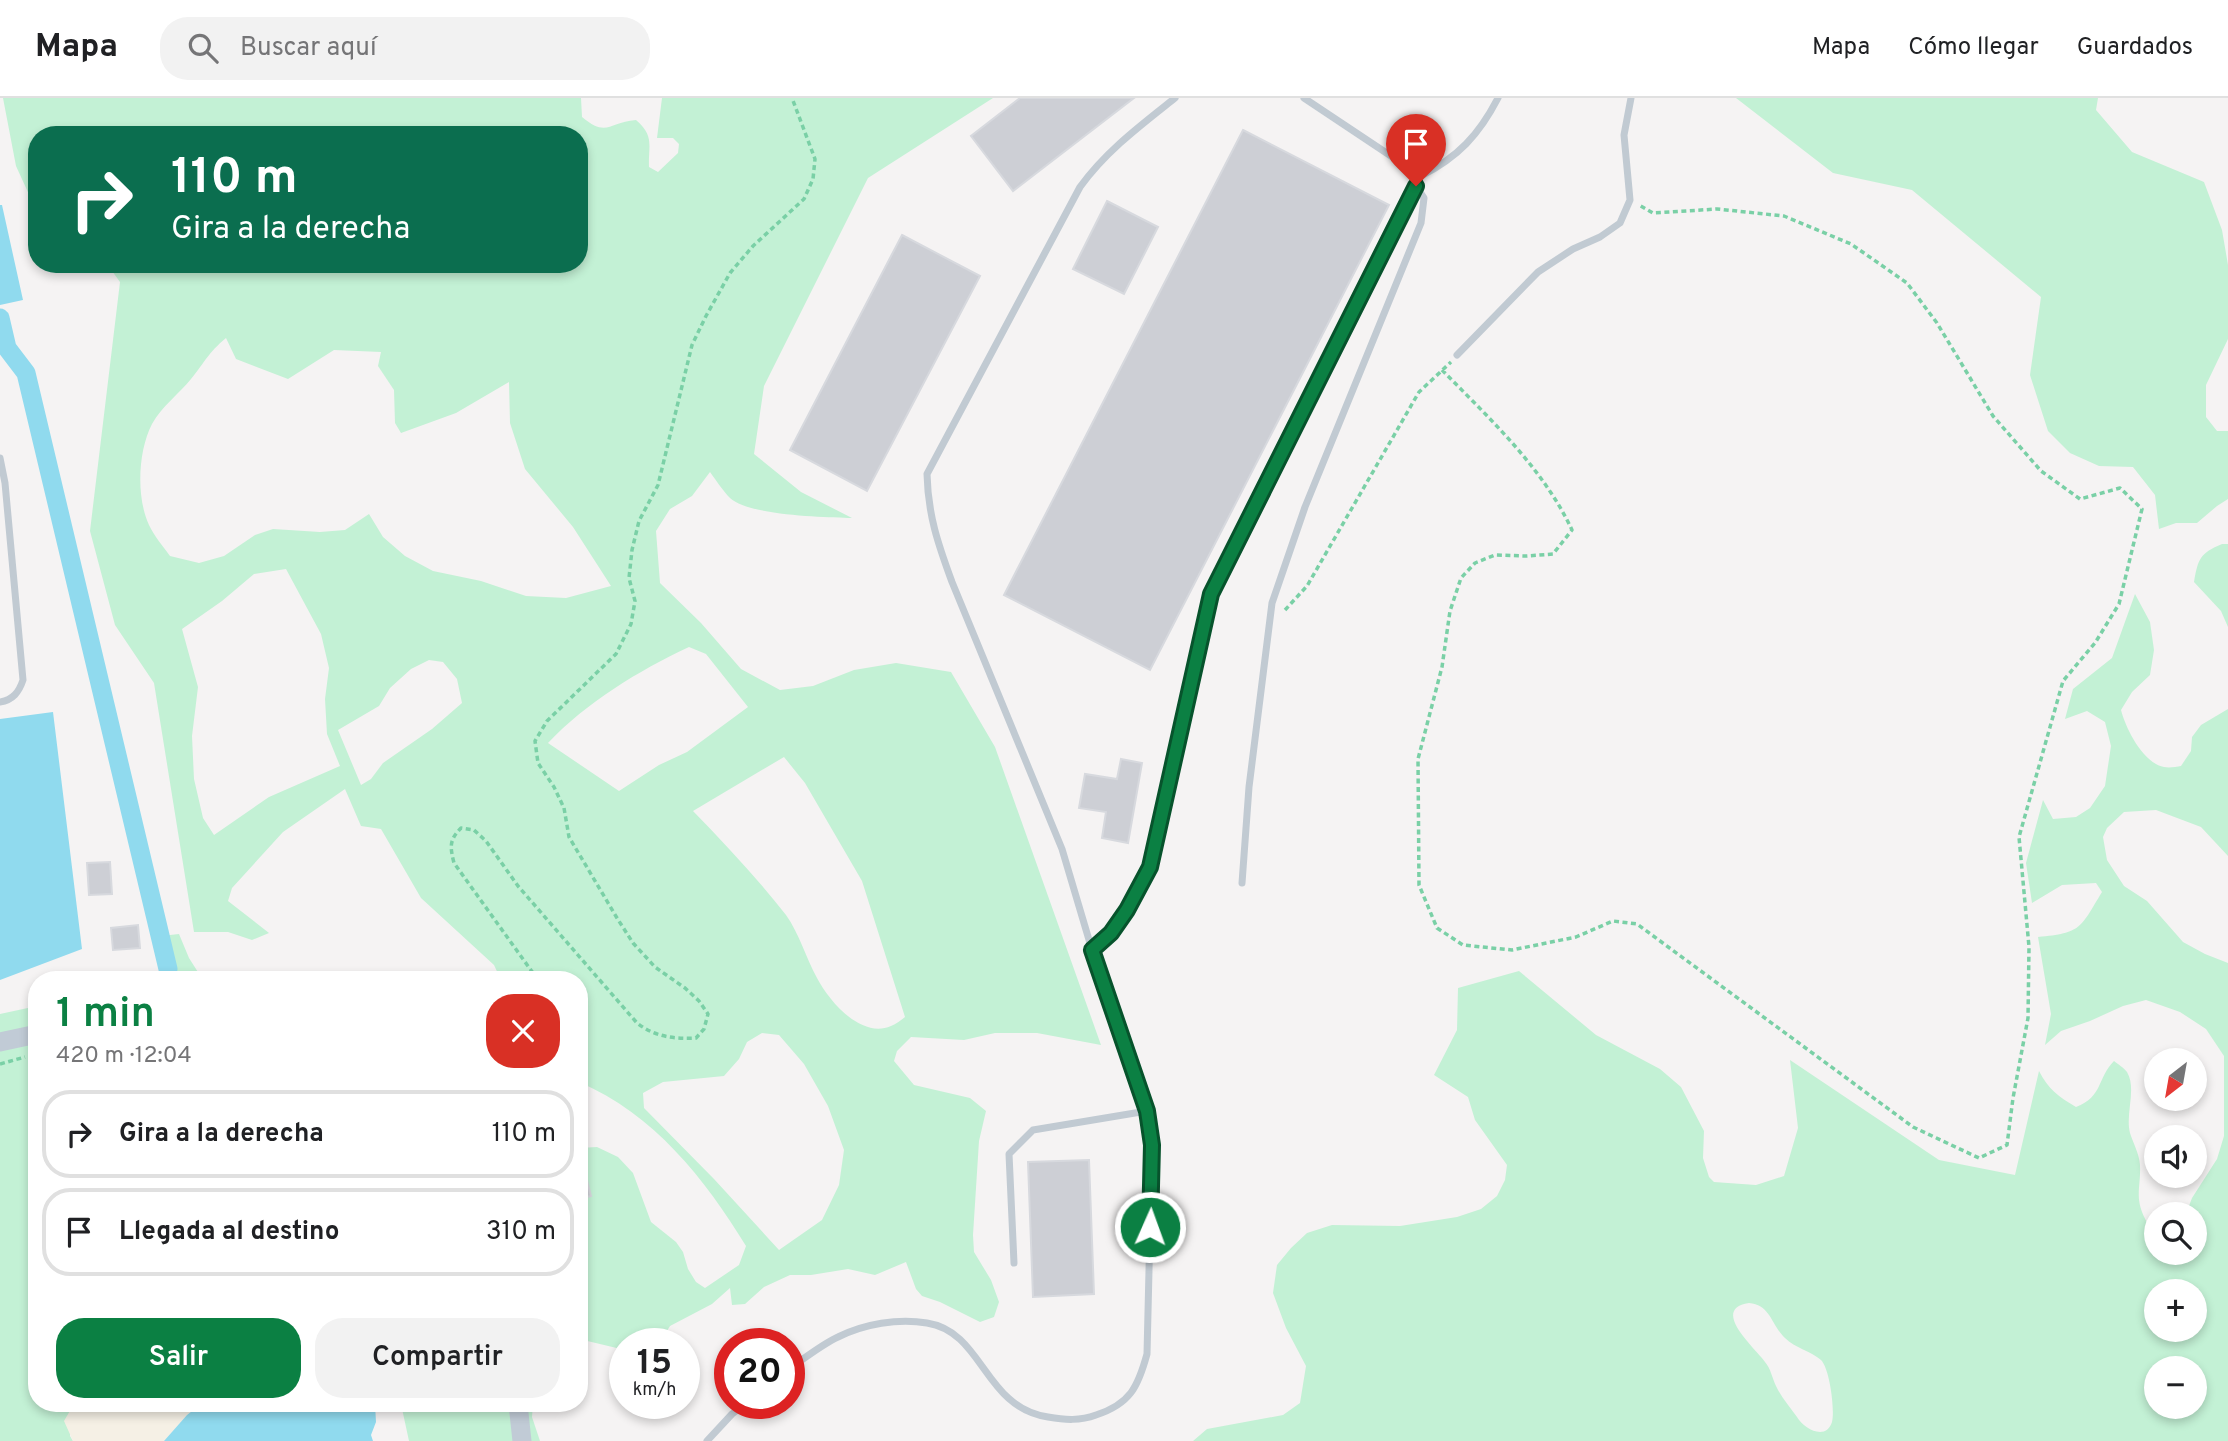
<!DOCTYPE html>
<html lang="es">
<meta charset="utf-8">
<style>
:root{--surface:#fff;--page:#f2f2f2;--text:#202124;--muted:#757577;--line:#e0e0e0;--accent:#0b8043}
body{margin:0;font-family:Overpass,sans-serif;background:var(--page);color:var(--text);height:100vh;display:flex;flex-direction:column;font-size:26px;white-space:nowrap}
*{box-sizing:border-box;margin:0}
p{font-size:23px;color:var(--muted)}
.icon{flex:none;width:38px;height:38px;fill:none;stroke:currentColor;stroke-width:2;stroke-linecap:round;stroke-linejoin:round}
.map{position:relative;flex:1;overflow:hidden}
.sheet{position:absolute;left:28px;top:873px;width:560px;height:441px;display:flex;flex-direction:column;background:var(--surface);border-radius:28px;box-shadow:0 4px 10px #0003}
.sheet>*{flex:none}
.banner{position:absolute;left:28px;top:28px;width:560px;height:147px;border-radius:28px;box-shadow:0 4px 10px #0003;background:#0b6e4f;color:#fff;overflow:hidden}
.needle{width:46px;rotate:211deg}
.tools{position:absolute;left:2144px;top:950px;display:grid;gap:14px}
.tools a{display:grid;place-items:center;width:63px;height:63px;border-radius:50%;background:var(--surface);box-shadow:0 4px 10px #0003;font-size:35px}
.speed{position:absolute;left:609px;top:1230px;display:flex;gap:14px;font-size:35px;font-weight:700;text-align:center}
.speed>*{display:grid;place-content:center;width:91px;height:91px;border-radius:50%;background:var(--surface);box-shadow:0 4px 10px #0003;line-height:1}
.speed small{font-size:18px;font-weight:400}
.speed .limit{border:10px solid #d22;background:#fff;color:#111}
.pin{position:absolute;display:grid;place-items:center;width:60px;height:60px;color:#fff;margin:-72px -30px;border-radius:50% 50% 50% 0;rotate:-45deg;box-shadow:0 0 7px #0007}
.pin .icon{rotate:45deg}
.me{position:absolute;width:77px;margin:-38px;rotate:2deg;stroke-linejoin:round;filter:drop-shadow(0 0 5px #0008)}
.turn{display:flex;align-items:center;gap:24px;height:147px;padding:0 28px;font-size:32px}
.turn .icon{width:91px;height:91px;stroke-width:2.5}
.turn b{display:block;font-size:49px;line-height:60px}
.round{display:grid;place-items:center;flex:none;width:74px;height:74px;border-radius:28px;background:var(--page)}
.head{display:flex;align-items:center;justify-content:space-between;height:119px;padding:0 28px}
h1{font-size:42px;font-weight:600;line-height:52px;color:var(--accent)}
.cta{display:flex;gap:14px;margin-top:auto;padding:14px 28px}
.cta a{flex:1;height:80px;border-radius:28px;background:var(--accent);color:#fff;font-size:28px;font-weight:600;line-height:80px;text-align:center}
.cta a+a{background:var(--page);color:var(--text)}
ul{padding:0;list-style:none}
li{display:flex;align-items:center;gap:21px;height:88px;margin:0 14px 10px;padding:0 14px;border:4px solid var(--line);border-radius:28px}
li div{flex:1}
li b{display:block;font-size:26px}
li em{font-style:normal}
header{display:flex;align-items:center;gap:42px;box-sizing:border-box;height:98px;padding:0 35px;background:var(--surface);border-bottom:2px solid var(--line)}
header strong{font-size:33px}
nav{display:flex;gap:38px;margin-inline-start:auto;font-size:24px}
.search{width:490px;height:63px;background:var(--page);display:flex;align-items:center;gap:18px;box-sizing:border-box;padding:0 24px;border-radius:28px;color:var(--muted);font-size:26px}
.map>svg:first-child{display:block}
.green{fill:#c3f1d5;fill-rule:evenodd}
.sand{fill:#f5f0e5}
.water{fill:#90daee}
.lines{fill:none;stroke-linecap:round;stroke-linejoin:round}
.canal{stroke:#90daee;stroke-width:19}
.building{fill:#cdcfd5;stroke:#d7d9de;stroke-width:2}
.path{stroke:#7ad0a6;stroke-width:3.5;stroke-dasharray:5 3.5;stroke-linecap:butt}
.lane{stroke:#c1cad2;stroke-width:7}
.secondary{stroke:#c1cbd6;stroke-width:19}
.route-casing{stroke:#07532c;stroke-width:18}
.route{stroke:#0b8043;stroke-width:12}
</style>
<header>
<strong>Mapa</strong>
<div class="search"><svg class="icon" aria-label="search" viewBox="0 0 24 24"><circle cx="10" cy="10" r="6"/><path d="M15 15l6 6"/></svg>Buscar aquí</div>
<nav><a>Mapa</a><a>Cómo llegar</a><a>Guardados</a></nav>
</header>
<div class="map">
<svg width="2228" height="1343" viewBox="0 0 2228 1343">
<rect width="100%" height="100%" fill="#f5f3f3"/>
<path class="green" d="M3,0H581L582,19C607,40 609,24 636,22C655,38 648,48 649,69L658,74L678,55L679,46L673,40H657L662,0H993L868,80L764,288L754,356L801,394L852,420C825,419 750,418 730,400C723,393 716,382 710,374L692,398L670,411L656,433L660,485L701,525L741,571L780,592L813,588L854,572L896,565L951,574L995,649L1101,947L1037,935H995L964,942L911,939L897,953L894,963L914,987L970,1000L986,1013L979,1043L973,1137L974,1154L991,1182L999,1204L994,1219L980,1224L940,1204L922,1198L916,1191L906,1164L875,1177L848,1171L811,1177H790L764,1189L745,1206L732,1207L730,1190L712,1206L670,1228L659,1246H625V1252L579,1241V1050L597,1049L618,1059L633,1075L651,1124L676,1144L683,1154L688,1171L696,1184L705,1190L739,1167L746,1148C705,1081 654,1016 579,984V882H501L494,867L421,800L381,731L361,728L345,691L283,734L232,790L228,803L269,835L252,842L228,834H194L154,585L115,527L90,433L120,184L107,166H579V37H37V114L16,68ZM226,240L236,261L288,281L334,252L381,254L378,268L394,292L395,325L401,335L456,315L509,284L510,325L525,371L573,429L611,488L566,500L526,498L481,483L433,473L405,458L383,439L369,416L345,432L320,434L273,431L255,437L224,458L199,465L170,458C163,448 154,438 149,427C136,399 138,353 152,326C162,308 179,296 191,281C205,264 208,255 226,240ZM286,471L321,536L329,570L325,601L327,636L340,668L269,699L214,737L203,720L194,681L192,638L198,589L182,531L222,503L254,476ZM689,549L706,556L748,609L687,654L659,667L619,693L548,645C587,604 638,573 689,549ZM429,562L443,564L457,581L462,605L432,631L383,665L371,681L361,687L338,632L379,608L390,590L411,571ZM784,659L805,685L862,783L905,919C901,922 896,926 891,928C861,941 829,903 817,880C806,860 799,835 786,817C757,780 726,747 693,713ZM762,935L779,937L804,966L828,1008L844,1052L839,1087L822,1122L779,1152L714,1081L644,1010L643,995L663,984L724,978L739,961L747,944Z
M1736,0H2098L2096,12L2132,54L2204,84L2222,132L2228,167V241L2206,287V319L2217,333H2228V401L2217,408L2197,425H2176L2159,431L2155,397L2133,369L2099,368L2070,355L2048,333L2030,277L2041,199L1912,92L1833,75Z
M2222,446H2228V529L2221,513L2194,484C2198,461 2200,455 2222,446Z
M2135,496L2150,524L2154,552L2150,577L2132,594L2121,612C2126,631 2143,665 2164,669C2169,670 2176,669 2181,668L2191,653L2192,639L2201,627L2228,611V758L2201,729L2156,712L2124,714L2107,730L2103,739L2107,762L2124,788L2147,803L2183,844L2205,856L2228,865V1343H1193L1207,1331L1283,1317L1300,1305L1306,1268L1286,1230L1273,1195L1277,1167L1291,1150L1307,1135L1332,1127L1400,1128L1457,1119L1481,1111L1497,1098L1505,1082L1507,1067L1475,1022L1468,999L1434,977L1457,932L1458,890L1519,873L1596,937L1660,971L1681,989L1704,1033L1703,1060L1709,1079L1714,1084L1756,1087L1784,1078L1798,1030L1790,962L1939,1062L2015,1077L2039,973C2048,991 2059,999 2076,1009C2103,999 2097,980 2114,963C2118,966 2124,970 2127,974C2137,991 2125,1016 2130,1035C2133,1045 2139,1055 2140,1067C2141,1092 2133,1100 2148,1126L2156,1128V1155H2194V1116H2186L2192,1100L2217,1061L2224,1038V958L2206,931L2180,914L2146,902L2123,908L2090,923L2061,933L2045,947L2051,916L2038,839C2082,835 2080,830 2102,794L2096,785L2062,787L2032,805L2026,765L2043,702L2053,721L2076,719L2090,710L2105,688L2111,648L2105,624L2087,613L2065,621L2073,591L2112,560ZM2156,1194H2194V1232H2156ZM1749,1205C1771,1207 1771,1227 1785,1240C1795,1250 1811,1253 1821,1262C1830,1271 1835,1313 1832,1324C1826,1343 1804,1331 1797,1319C1790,1309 1781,1299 1776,1288C1772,1280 1771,1271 1765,1264C1756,1251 1709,1211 1749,1205ZM2156,1270H2194V1309H2156Z
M179,836L189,860L203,882H154L171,878L161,838Z
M37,908V1306H79L71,1311L70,1338L73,1343H0V916Z
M401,1306H533L532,1319L540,1343H409Z"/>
<path class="sand" d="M79,1306H201L187,1317L164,1343H73L64,1323L71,1311Z"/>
<path class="water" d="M0,107H2L23,202L0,207Z
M53,614L82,851L0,882V621Z
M201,1306H375L376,1324L371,1337L373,1343H164L187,1317Z"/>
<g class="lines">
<path class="canal" d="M0,220L7,250L26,275L168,871"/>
</g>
<path class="building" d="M1020,0H1134L1013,93L971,38Z
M1243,32L1389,107L1150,572L1004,497Z
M1107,103L1158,129L1124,196L1073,171Z
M902,137L980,178L867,393L790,352Z
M1121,661L1142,665L1128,745L1102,740L1106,714L1079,710L1085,676L1117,681Z
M110,764L112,796L89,797L87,765Z
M138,827L140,850L113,852L111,830Z
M1089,1062L1094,1196L1033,1199L1028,1064Z
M579,1067H583L591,1098L579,1101Z"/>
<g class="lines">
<path class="path" d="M1442,272C1490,321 1543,370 1572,432L1553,456L1526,458L1495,457L1475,465L1461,480L1450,513L1442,569L1418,661L1419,787L1437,830L1463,847L1512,852L1576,839L1613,823L1637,826L1913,1029L1979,1060L2007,1047L2013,1000L2028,920L2029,849L2019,739L2063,583L2095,545L2119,506L2142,411L2120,390L2080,401L2041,373L1993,318L1937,225L1907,185L1851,146L1784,118L1717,111L1653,115L1639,107
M1285,512L1307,488L1419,294L1451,264
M538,882L454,765C450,749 449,742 461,730L474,732L486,743L518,788L637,925C655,939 674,941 696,940L704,931L708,916L699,903L685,890L655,869L633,845L617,820L569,739L564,710L554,689L538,665L535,643L547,623L616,556L631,526L635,503L629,480L632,452L639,423L658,387L692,247L706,218L730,175L753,148L804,101L813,81L815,61L792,0
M0,966L25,959"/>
<path class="lane" d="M1175,0C1141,27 1106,53 1080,89L927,376C928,417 938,446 952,484L1062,751L1092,852L1111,835L1127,812L1150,769L1211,496L1421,78L1304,0
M1421,78C1458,59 1479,37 1498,0
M1457,257L1538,174L1573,151L1600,139L1620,125L1630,102L1624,37L1631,0
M0,360L5,385L23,582C19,594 13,602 0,604
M1242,785L1249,689L1272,505L1305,409L1421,125L1424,100L1416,88
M1014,1165L1009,1056L1033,1032L1147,1013
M789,1271C805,1260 821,1247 838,1239C864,1226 898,1220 927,1225C984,1234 983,1309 1048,1319C1065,1322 1080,1323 1096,1317C1130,1306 1138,1289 1147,1256L1152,1047L1147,1013L1092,852
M707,1343L732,1316L745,1306"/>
<path class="secondary" d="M0,944L37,936
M518,1306L522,1343"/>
</g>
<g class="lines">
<g class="route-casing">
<path id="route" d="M1150,1129L1152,1047L1147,1013L1092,852L1111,835L1127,812L1150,769L1211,496L1416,88"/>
</g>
<use href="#route" class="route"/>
</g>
</svg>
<div class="tools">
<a><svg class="needle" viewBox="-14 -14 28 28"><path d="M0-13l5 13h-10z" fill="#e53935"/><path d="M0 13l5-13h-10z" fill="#757577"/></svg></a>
<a><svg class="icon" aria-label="sound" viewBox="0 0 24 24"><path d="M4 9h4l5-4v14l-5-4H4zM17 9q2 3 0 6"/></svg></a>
<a><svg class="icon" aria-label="search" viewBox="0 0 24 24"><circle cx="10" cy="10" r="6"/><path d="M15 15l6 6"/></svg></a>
<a>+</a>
<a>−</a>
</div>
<div class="speed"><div>15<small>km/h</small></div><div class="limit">20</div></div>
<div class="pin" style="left:1416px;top:88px;background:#d93025"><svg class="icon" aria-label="arrive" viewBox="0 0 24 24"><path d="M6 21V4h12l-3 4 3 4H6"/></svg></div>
<svg class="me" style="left:1150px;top:1129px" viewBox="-20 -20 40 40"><circle r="17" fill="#0b8043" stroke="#fff" stroke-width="3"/><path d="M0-11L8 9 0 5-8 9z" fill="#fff"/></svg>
<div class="banner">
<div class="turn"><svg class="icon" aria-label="right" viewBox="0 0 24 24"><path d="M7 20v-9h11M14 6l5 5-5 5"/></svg><div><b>110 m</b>Gira a la derecha</div></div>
</div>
<section class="sheet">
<div class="head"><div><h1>1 min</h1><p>420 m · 12:04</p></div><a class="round" style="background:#d93025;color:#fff"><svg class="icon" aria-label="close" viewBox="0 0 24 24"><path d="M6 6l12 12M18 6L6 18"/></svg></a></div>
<ul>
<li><svg class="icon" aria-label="right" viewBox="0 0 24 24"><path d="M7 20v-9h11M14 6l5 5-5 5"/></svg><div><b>Gira a la derecha</b></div><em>110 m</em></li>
<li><svg class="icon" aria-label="arrive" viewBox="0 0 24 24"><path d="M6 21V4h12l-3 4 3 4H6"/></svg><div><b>Llegada al destino</b></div><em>310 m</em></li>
</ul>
<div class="cta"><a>Salir</a><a>Compartir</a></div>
</section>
</div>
